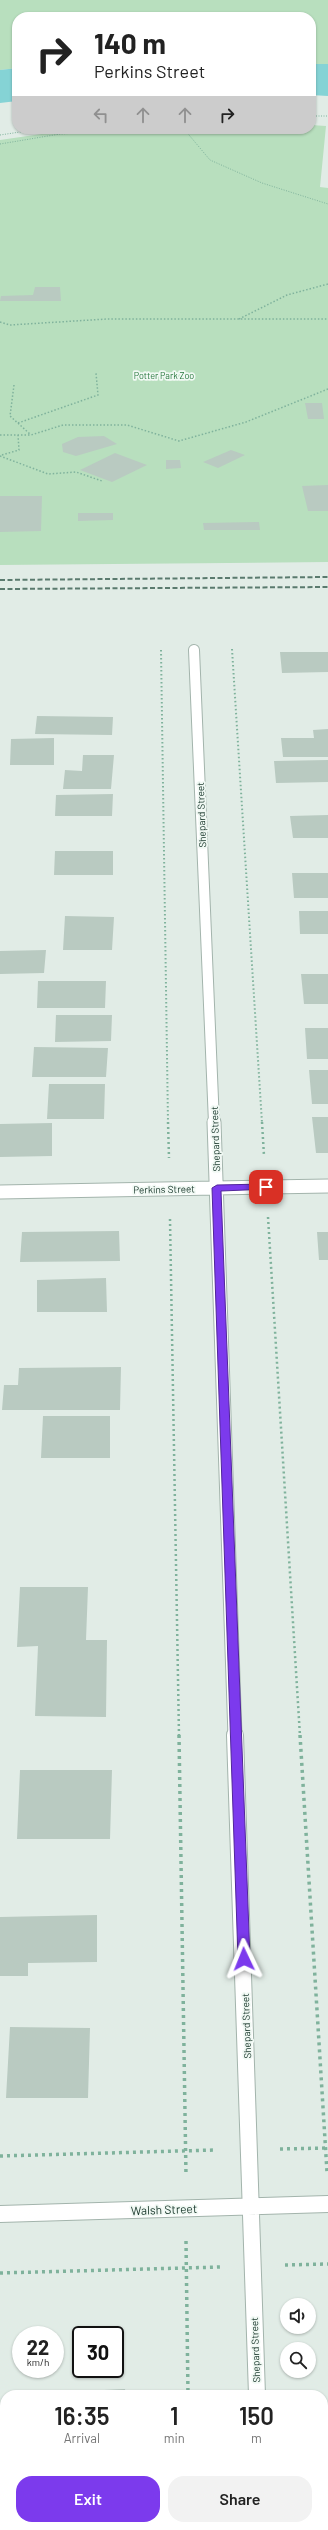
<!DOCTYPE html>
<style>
:root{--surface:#fff;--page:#f2f2f2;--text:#222;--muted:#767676;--accent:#7c3aed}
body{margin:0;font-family:Barlow,sans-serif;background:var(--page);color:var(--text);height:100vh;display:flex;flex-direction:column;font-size:15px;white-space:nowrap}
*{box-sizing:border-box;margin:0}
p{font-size:13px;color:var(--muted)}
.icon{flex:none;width:22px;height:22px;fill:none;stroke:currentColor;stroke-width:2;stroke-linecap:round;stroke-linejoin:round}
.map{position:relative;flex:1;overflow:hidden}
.sheet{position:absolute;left:0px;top:2390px;width:328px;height:140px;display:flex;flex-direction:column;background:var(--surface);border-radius:16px 16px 0 0;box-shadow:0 1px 3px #0004}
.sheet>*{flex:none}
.hud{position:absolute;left:12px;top:12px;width:304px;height:122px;border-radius:16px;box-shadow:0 1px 3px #0004;background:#fff;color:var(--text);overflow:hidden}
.tools{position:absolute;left:280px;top:2298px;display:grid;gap:8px}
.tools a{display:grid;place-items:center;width:36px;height:36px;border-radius:50%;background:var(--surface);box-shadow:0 1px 3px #0004;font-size:20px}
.speed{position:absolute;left:12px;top:2326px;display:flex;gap:8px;font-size:20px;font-weight:700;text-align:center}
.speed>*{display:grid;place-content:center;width:52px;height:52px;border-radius:50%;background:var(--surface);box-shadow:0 1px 3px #0004;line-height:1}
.speed small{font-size:10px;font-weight:400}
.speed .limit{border:2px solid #111;border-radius:6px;background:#fff;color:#111}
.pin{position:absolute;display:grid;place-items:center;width:34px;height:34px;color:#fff;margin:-17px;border-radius:8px;box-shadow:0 2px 6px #0006}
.me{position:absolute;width:44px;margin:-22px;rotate:358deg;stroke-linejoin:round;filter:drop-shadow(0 0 3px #0008)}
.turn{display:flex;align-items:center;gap:14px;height:84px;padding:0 16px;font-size:18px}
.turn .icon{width:52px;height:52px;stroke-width:2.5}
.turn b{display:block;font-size:28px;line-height:34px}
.lanes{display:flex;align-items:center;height:38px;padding:0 16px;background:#0003;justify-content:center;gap:20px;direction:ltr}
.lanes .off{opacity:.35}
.eta{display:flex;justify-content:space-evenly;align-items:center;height:68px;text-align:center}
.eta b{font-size:24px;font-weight:600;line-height:28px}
.action{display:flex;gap:8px;margin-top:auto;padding:8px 16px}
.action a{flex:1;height:46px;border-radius:16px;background:var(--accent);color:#fff;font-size:16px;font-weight:600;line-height:46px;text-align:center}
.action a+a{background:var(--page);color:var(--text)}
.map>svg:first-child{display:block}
.green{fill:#b8dfbe}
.water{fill:#85d3d5}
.building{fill:#b9cac1}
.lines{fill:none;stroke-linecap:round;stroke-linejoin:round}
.minor-far2-casing{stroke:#a3b4ac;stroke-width:12}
.minor-far1-casing{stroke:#a3b4ac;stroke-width:15}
.minor-casing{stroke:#a3b4ac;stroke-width:18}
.path-far4{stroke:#7fb29c;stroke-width:1;stroke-dasharray:1 1.5;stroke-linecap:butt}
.path-far3{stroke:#7fb29c;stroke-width:1.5;stroke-dasharray:1.5 2;stroke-linecap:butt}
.path-far2{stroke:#7fb29c;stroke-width:2;stroke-dasharray:1.5 2.5;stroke-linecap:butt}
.path-far1{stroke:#7fb29c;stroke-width:2.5;stroke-dasharray:2 3;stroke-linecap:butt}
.path{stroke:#7fb29c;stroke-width:3.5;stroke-dasharray:3 4;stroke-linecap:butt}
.minor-far2{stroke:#fff;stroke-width:10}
.minor-far1{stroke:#fff;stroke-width:13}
.minor{stroke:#fff;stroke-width:16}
.rail{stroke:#5a7a6e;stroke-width:2;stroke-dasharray:5 2.5;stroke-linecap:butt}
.route{fill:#7c3aed;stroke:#51269a}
.labels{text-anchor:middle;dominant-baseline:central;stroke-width:3.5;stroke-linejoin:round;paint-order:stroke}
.far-park-label{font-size:9px;fill:#27783d;stroke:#f1f9f4}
.street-label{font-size:10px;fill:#203e32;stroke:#f1f9f4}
.near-street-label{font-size:12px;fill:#203e32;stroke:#f1f9f4}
</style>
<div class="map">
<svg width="328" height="2530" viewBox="0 0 328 2530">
<rect width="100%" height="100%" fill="#e1ece6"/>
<path class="green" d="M0,0H328V64H311V17H17V68L0,70Z
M311,125L326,126L320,187L328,188V562L0,565V140L76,129H311Z"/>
<path class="water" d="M311,64H328V96L311,95Z
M17,68V101L0,103V70Z"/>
<path class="building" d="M35,287H60L61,301H0L1,296L33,295Z
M305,403H322L324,419H308Z
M104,436L117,444L76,456L63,452L62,444L78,437Z
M231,450L245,455L218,468L203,462Z
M115,453L147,465L112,482L80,470Z
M166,460H180L181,468L166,469Z
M328,485V511H308L302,486Z
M0,496H42L41,531L0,532Z
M78,513H113V520L78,521Z
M259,522L260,530H204L203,523Z
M280,652H328V672L282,673Z
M37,716L113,717L112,735L35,734Z
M328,729V757H283L281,738H314L313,730Z
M54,738V765H10L11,739Z
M83,755H114L111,789H63L65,770L82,771Z
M328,760V782L276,783L274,761Z
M113,794L112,816H55L56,795Z
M328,815V838H293L290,816Z
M55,851H113V875H54Z
M292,873H328V898H294Z
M299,911H328V934H300Z
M65,916L114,917L112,950H63Z
M46,950L44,973L0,974V951Z
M301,974H328V1004H304Z
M38,981H106L105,1008H37Z
M56,1015H112L111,1041L55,1042Z
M305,1028H328V1059H307Z
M34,1047L108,1048L106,1077H32Z
M309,1070H328V1104H312Z
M49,1084H105L104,1119H47Z
M312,1117H328V1153H316Z
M52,1123V1156L0,1157V1124Z
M119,1231L120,1261L20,1262L22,1232Z
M317,1232H328V1260H319Z
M106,1278L107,1312H37V1280Z
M121,1367L120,1410H2L4,1385H18L19,1368Z
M43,1416H110V1458H41Z
M20,1587H88L86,1640H107L106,1717L35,1716L38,1646L17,1647Z
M20,1770H112L110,1839H17Z
M97,1915V1962L28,1963V1976H0V1917Z
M10,2027L90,2028L88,2098H6Z
M125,2389L126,2395H21V2394Z
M0,2489H5V2525H86V2530H0Z"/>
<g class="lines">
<g class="minor-far2-casing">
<path id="minor-far2" d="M194,650L214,1123"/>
</g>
<g class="minor-far1-casing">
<path id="minor-far1" d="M214,1122L235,1736
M0,1192L328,1186"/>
</g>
<g class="minor-casing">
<path id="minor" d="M235,1735L257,2395
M0,2214L328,2204
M262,2525V2530"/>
</g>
<path class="path-far4" d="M311,116H328
M184,129L210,160L262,183L328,204
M0,135L40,129
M0,144L60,134L150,129"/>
<path class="path-far3" d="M239,319L287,295L328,284
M0,322L10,325L107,319H328
M14,385L10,416L31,435
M18,423L98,395L96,373
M0,435H31L63,425H127L179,441L246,422L328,389
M2,455L19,450L18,435
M0,456L48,474L76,472L102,481"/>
<path class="path-far2" d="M232,649L262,1123
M161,650L168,1123"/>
<path class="path-far1" d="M168,1122L169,1158
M262,1122L264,1156
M268,1217L300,1736
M170,1219L179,1736"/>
<path class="path" d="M179,1735L186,2176
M300,1735L327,2172
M280,2149L328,2148
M0,2156L215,2150
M186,2241L188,2395
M285,2265L328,2264
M0,2273L220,2267
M190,2525L191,2530"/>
<use href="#minor-far2" class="minor-far2"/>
<use href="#minor-far1" class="minor-far1"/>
<use href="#minor" class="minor"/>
<path class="rail" d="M0,580L328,577
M0,589L328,587"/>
</g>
<path class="route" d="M266,1184L270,1187L269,1189L221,1191L250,1959L244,1964L238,1959L212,1188L217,1185Z"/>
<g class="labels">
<g class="far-park-label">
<text x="164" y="375">Potter Park Zoo</text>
</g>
<g class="street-label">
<text transform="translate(201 815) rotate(-92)">Shepard Street</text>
<text transform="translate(215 1139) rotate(-92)">Shepard Street</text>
<text transform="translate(164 1189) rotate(-1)">Perkins Street</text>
<text transform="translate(246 2026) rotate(-92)">Shepard Street</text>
<text transform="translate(255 2350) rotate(-92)">Shepard Street</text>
</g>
<g class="near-street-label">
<text transform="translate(164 2209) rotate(-2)">Walsh Street</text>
</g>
</g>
</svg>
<div class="tools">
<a><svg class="icon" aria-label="sound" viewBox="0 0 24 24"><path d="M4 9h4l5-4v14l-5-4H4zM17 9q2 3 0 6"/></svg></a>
<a><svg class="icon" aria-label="search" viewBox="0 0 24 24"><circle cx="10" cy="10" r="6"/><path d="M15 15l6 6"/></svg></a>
</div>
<div class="speed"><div>22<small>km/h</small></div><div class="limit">30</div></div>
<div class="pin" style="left:266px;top:1187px;background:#d93025"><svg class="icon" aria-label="arrive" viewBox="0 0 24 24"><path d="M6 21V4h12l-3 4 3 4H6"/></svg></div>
<svg class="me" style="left:244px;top:1959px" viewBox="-20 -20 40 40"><path d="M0-17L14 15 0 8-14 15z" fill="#7c3aed" stroke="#fff" stroke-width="4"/></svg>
<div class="hud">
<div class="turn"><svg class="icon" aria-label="right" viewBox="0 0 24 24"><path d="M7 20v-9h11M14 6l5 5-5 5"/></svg><div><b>140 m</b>Perkins Street</div></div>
<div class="lanes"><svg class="icon off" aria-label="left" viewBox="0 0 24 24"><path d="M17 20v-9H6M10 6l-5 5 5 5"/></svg><svg class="icon off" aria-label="ahead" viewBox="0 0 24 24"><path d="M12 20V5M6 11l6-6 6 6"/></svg><svg class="icon off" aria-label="ahead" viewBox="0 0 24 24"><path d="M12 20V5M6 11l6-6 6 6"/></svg><svg class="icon" aria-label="right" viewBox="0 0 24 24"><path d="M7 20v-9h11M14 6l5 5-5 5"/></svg></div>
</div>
<section class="sheet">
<div class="eta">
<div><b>16:35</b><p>Arrival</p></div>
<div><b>1</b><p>min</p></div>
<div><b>150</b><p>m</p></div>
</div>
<div class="action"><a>Exit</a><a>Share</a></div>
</section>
</div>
